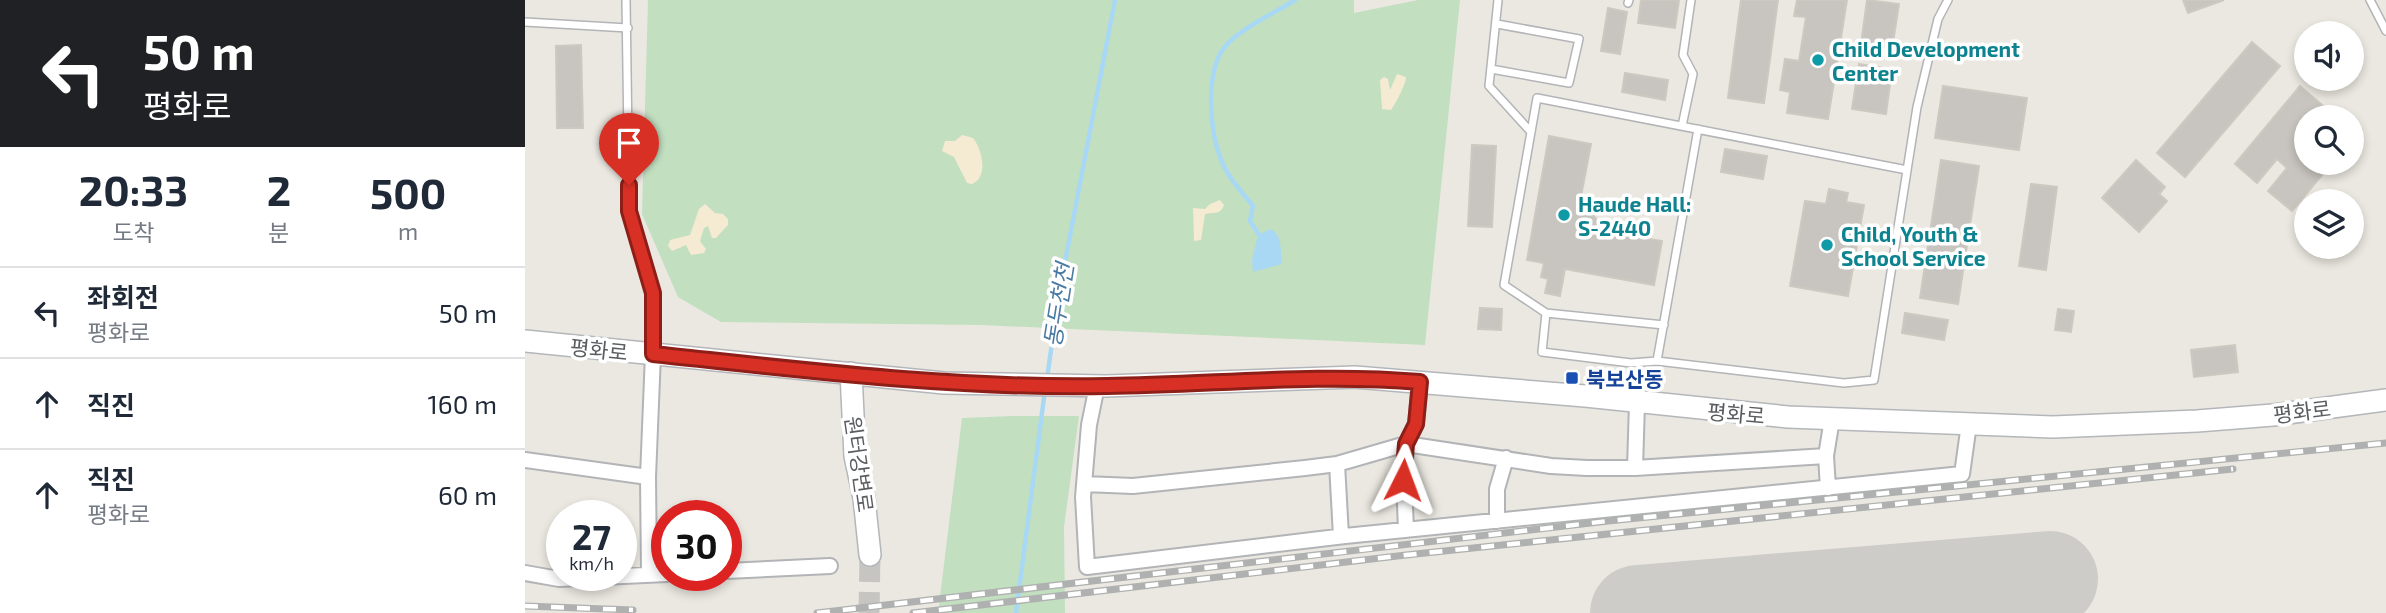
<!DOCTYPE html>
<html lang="ko">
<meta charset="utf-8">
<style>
:root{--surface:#fff;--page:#f2f2f3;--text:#1f2937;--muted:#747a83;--line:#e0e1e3}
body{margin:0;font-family:"Exo 2","Noto Sans KR",sans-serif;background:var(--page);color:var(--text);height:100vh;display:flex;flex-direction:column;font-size:26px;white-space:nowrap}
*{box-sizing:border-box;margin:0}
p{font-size:23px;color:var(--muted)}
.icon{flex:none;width:38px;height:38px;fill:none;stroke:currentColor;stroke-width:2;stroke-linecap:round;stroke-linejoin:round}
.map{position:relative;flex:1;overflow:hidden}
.panel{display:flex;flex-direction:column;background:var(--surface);width:525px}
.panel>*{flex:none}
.hud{background:#202124;color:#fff;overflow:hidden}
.fabs{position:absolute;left:1769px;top:21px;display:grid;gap:14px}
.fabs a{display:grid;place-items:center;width:70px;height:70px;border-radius:50%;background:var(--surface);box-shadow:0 4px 10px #0003;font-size:35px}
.speed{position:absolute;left:21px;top:500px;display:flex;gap:14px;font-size:35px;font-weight:700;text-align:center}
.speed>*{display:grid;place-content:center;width:91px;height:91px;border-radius:50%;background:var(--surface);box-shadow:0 4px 10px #0003;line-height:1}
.speed small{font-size:18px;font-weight:400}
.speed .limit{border:10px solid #d22;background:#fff;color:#111}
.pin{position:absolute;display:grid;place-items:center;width:60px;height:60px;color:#fff;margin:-72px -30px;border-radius:50% 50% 50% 0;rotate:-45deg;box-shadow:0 0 7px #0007}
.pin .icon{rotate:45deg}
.me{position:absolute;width:77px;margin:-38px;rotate:3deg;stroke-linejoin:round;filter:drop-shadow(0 0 5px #0008)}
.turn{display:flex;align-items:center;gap:24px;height:147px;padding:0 28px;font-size:32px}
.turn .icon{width:91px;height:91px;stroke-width:2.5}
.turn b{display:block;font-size:49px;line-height:60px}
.eta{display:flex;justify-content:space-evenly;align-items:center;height:119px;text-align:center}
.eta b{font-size:42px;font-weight:700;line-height:49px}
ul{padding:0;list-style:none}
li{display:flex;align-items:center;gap:21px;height:91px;padding:0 28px;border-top:2px solid var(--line)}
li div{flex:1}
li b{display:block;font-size:26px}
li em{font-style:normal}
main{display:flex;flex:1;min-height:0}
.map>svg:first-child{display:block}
.green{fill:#c2dfc0}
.sand{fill:#f5ead2}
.water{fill:#a8d8f4}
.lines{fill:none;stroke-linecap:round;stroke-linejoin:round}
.stream{stroke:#a8d8f4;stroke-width:4.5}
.runway{stroke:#cdccc8;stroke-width:96}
.building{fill:#c8c5c0;stroke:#cec9c0;stroke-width:2}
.secondary-tunnel{stroke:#c7c5c1;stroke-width:21;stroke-dasharray:21 10;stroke-linecap:butt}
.lane-casing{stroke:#b2b4b7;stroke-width:10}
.street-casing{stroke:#b2b4b7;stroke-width:18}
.secondary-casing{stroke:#b3b6ba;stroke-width:24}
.lane{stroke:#fff;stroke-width:7}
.street{stroke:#fff;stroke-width:14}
.secondary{stroke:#fff;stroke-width:21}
.rail-casing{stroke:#afb0b0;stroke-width:7}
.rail{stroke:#fff;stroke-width:4.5;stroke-dasharray:13;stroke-linecap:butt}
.route-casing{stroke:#8d1f18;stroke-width:18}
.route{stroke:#d93025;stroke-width:12}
.culture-dot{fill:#0f9aa8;stroke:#fff;stroke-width:2.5}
.transit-dot{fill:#1a4fb4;stroke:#fff;stroke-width:2.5}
.labels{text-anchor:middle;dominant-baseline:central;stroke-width:7;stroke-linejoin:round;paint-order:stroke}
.culture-label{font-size:21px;font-weight:bold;fill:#0d838f;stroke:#fff;text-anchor:start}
.street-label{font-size:21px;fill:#5a5d60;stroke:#fff}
.transit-label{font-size:21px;font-weight:bold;fill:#164399;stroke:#fff;text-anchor:start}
.water-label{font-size:23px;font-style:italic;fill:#497aa3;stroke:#fff}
</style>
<main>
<section class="panel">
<div class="hud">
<div class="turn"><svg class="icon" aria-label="left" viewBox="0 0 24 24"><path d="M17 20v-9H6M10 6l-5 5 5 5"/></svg><div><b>50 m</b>평화로</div></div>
</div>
<div class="eta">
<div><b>20:33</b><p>도착</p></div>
<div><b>2</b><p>분</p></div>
<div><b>500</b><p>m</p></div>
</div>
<ul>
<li><svg class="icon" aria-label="left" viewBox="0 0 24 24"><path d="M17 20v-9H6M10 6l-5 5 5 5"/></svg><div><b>좌회전</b><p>평화로</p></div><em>50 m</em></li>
<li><svg class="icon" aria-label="ahead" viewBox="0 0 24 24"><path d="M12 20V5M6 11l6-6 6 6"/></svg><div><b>직진</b></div><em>160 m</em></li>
<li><svg class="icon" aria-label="ahead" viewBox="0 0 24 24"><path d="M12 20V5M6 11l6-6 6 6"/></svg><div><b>직진</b><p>평화로</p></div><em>60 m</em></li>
</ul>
</section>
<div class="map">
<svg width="1861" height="613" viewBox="0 0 1861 613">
<rect width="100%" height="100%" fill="#ebe8e1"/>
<path class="green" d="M123,0H829V13L893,0H935L900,345L456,325L196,322L153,297L117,214Z
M488,416H554L539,527L540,613H413L437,418Z"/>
<path class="sand" d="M872,74L881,77C881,84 870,105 866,110L857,109L855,80L859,77L863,79L865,90Z
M437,135L448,138C457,149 464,177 447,184L442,183L429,157L417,151L420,141H430Z
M695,200L699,205C696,215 688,212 680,214L676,240L669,241L668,208L680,209L685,204Z
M180,204L190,213L198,214L203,219V225L191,238H187L183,226L179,228L175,241L181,249L179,253L166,255L161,245L147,251L143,246L145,240L165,235L174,209Z"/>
<path class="water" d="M746,229C758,236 755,251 757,264L728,272L727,260L733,235Z"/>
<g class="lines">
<path class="stream" d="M736,238L725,221L728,206C716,191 701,175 695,157C685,131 681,78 696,52C709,31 750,13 770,0
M522,378L535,288L590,0
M491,613L520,390"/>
<path class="runway" d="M1113,613L1525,579"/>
</g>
<path class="building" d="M1116,0H1154L1150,28L1113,23Z
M1216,0H1253L1239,103L1203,98Z
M1272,0H1322L1303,119L1262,113L1265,92L1255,90L1260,59L1274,61L1281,17L1269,16Z
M1342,0L1374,4L1367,49L1336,44Z
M1658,0H1699L1663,13Z
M1083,8L1102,12L1095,54L1076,51Z
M1727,42L1755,66L1660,177L1632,153Z
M56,45L58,128H32L31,46Z
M1334,64L1367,69L1361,114L1327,109Z
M1100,73L1143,80L1140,100L1097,92Z
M1418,86L1502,98L1494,150L1410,138Z
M1775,86L1811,117H1782V163H1807L1767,211L1743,191L1762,168L1752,159L1732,183L1710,164Z
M1024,136L1066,144L1054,207L1064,209L1072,220L1070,230L1137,241L1129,285L1040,269L1035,296L1020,293L1023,279L1016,277L1019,263L1002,260Z
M947,145L971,146L967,227L943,226Z
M1200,149L1242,156L1238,179L1196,172Z
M1416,160L1454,166L1433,304L1395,298Z
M1611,160L1640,187L1634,194L1642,201L1614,232L1577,198Z
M1506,184L1532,187L1521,270L1494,266Z
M1304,189L1323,193L1321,202L1339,205L1323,296L1265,286L1280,201L1301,204Z
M955,308L977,309L976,330L953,329Z
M1533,309L1549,311L1546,332L1530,330Z
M1380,313L1423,320L1419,340L1377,333Z
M1710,345L1713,372L1669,377L1666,350Z"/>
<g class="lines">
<path class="secondary-tunnel" d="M344,613L345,555"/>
<g class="lane-casing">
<path id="lane" d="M101,0L104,211L128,293V350
M973,0L964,86L1006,132
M1845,0L1861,31
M1103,3L1104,0
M0,22L103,28
M966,69L1044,83L1054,39L972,24
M1157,126L1168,74L1158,55L1166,0
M1021,313L979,285L1012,98L1382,170
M1139,325L1021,313L1017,352L1106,363L1132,361L1319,383L1349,380L1392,107L1413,19L1423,0
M1132,361L1173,129"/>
</g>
<g class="street-casing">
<path id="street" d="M572,386L564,425L558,497L562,567L820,536L1437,474L1444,424
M0,460L123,477
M812,464L816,536
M1110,468L1112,403
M559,484L608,486L780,468L812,464L881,444L1026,466L1062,468H1110L1301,456
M1303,488L1301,456L1307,419
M972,521V489L981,458
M881,530L879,480L881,444L891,424L895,382
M201,571L305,566
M0,573L34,579L142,574
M124,575L123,477L128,354"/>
</g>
<g class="secondary-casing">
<path id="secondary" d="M0,341L419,383L581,386L830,377L1060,396L1263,417L1528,427L1672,421L1748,415L1861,400
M326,373L330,456L339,498L345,555"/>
</g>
<use href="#lane" class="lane"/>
<use href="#street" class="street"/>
<use href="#secondary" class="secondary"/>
<g class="rail-casing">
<path id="rail" d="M0,606L108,610
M292,613L1083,521L1861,443
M388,613L881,555L1708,469"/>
</g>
<use href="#rail" class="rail"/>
</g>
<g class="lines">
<g class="route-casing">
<path id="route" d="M104,185V211L128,293V354C279,370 430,389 582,386C687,385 790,373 895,382L891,424L881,444L878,480"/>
</g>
<use href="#route" class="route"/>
</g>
<g class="culture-dot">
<circle cx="1293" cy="60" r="7"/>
<circle cx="1039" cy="215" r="7"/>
<circle cx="1302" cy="245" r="7"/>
</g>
<rect class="transit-dot" x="1040" y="371" width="14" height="14" rx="3.5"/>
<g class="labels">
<g class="culture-label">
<text x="1307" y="48">Child Development<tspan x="1307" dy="24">Center</tspan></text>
<text x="1053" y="203">Haude Hall:<tspan x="1053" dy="24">S-2440</tspan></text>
<text x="1316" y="233">Child, Youth &amp;<tspan x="1316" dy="24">School Service</tspan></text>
</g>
<g class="street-label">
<text transform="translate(74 349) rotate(6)">평화로</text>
<text transform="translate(1777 411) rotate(-7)">평화로</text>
<text transform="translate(1211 413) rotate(5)">평화로</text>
<text transform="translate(335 464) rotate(82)">원터강변로</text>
</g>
<g class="transit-label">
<text x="1061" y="378">북보산동</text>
</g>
<g class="water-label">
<text transform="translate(533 305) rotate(-81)">동두천천</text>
</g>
</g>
</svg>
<div class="fabs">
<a><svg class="icon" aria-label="sound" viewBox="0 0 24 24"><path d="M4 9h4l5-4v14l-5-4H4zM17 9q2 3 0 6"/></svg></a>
<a><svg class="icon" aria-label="search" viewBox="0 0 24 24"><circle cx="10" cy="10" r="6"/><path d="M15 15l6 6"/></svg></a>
<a><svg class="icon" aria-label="layers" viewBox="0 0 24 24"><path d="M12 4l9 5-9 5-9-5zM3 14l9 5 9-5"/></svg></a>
</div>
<div class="speed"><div>27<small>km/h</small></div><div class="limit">30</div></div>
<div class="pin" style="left:104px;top:185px;background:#d93025"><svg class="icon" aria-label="arrive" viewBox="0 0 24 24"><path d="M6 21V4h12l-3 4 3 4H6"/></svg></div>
<svg class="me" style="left:878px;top:480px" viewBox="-20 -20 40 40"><path d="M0-17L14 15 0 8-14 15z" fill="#d93025" stroke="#fff" stroke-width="4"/></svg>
</div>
</main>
